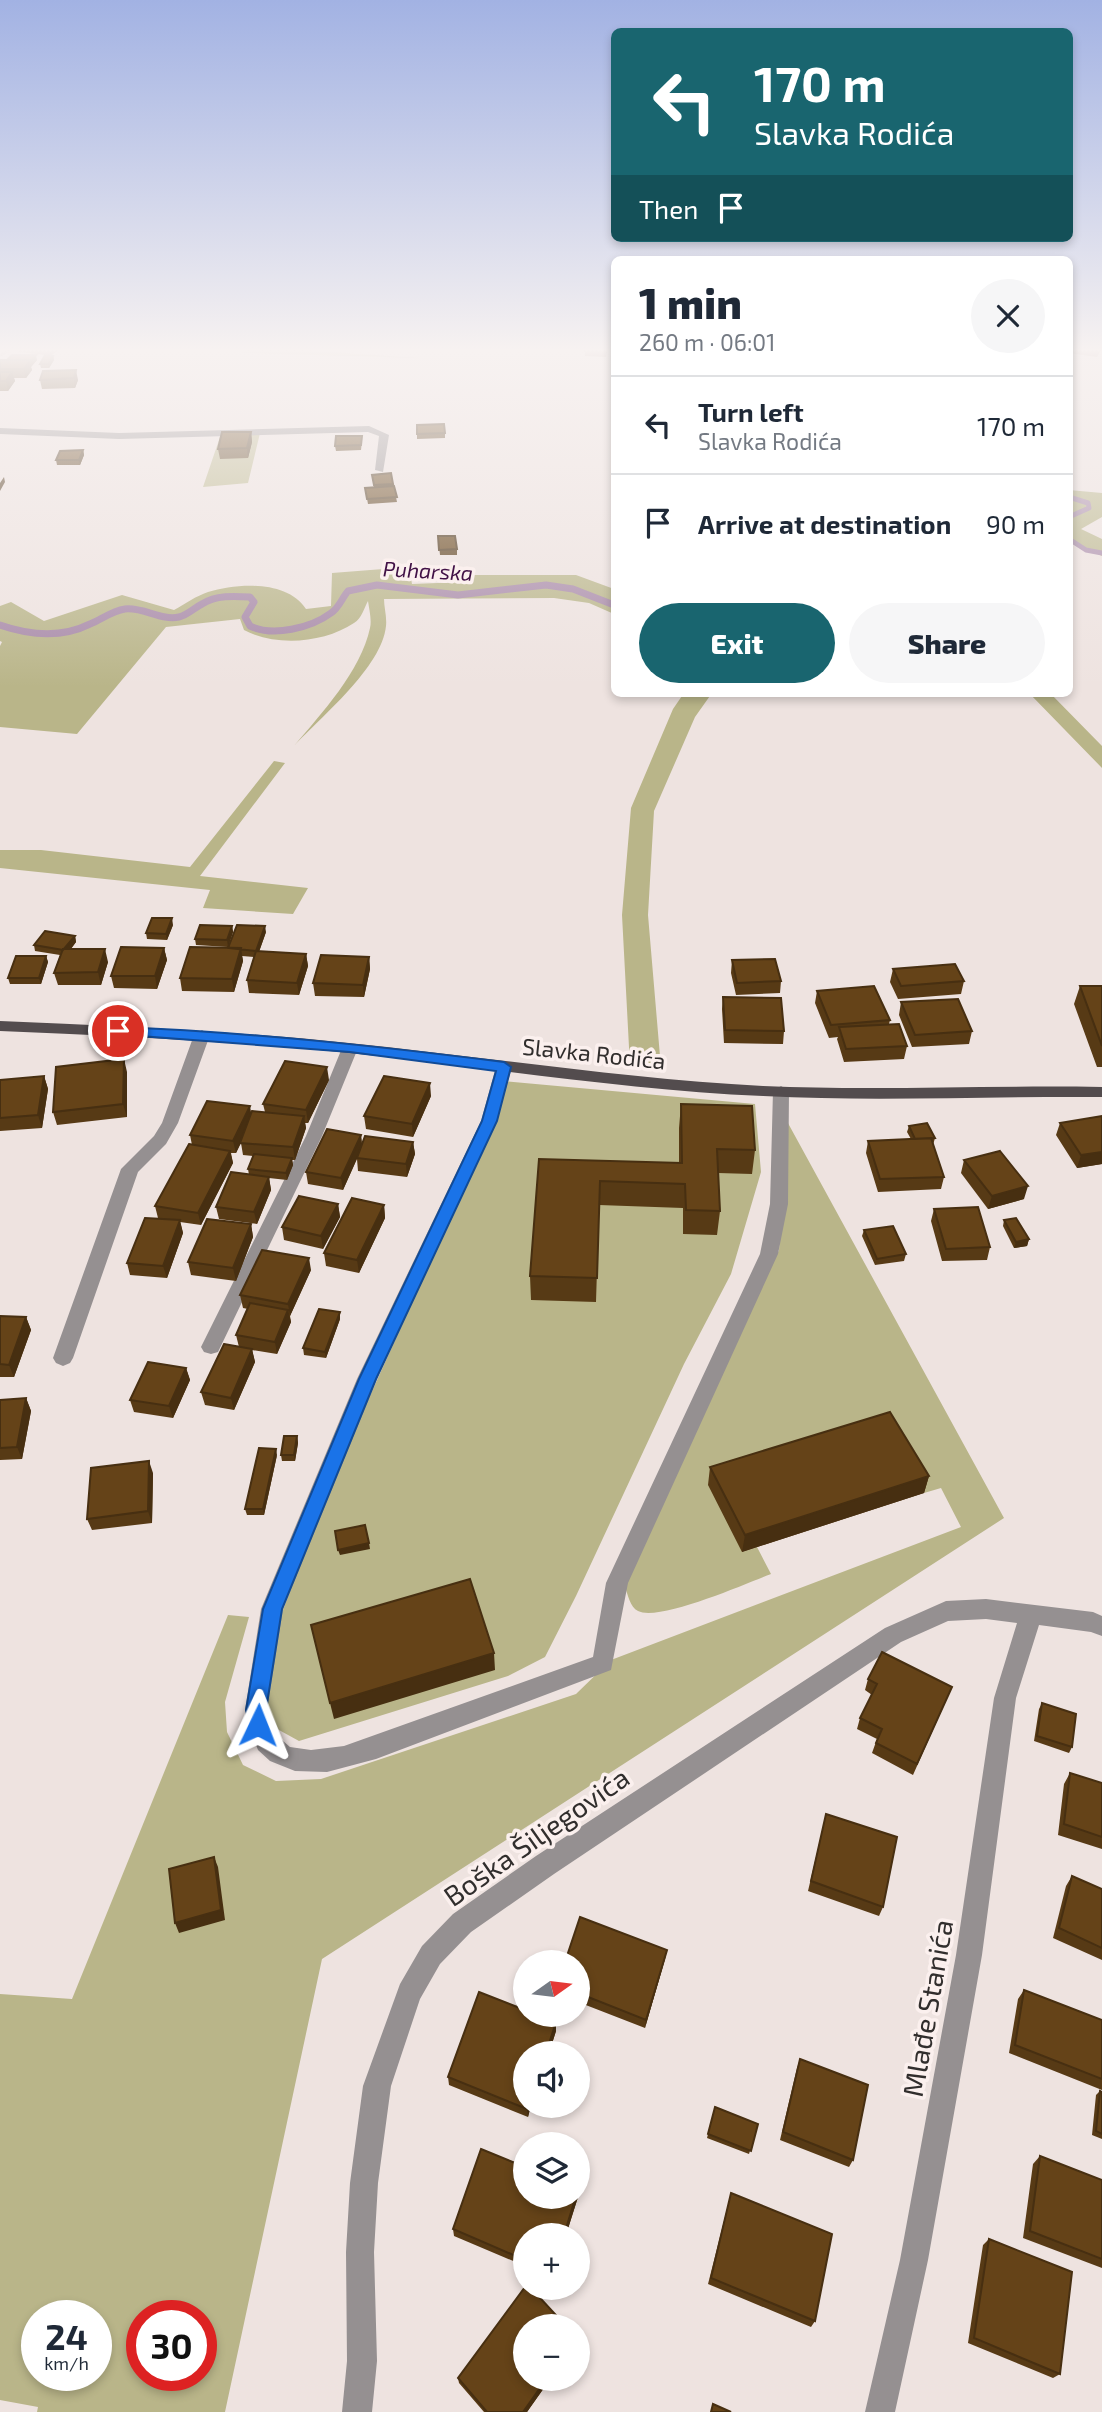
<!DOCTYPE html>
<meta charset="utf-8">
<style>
:root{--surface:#fff;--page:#f6f6f7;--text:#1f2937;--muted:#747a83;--line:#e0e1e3;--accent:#19656f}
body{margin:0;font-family:"Exo 2",sans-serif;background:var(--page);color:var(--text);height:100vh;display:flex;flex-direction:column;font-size:26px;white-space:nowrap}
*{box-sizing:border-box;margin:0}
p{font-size:23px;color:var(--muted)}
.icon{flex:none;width:38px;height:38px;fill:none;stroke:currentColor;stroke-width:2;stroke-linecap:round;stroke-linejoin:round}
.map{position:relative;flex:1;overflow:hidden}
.side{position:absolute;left:611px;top:256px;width:462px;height:441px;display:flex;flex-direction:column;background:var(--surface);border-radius:10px;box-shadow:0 4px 10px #0003}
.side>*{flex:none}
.banner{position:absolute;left:611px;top:28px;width:462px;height:214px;border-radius:10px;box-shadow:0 4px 10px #0003;background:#19656f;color:#fff;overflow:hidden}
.needle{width:46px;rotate:76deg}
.fabs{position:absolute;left:513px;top:1950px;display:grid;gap:14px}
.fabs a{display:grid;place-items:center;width:77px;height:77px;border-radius:50%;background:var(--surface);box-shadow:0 4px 10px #0003;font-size:35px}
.speed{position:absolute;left:21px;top:2300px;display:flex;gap:14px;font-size:35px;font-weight:700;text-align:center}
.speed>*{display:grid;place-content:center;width:91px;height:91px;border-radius:50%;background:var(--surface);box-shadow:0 4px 10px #0003;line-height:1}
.speed small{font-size:18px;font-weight:400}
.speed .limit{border:10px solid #d22;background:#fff;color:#111}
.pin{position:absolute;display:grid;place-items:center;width:60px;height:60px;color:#fff;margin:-30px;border:4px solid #fff;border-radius:50%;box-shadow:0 2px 7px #0007}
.me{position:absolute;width:77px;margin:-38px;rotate:2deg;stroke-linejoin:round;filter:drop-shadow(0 0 5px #0008)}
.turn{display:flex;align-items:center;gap:24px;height:147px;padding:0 28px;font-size:32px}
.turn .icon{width:91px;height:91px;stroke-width:2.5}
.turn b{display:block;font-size:49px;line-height:60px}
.then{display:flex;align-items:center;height:66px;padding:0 28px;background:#0003;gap:14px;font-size:26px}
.round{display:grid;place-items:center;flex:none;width:74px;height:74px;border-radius:37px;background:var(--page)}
.headline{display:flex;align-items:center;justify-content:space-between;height:119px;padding:0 28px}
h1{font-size:42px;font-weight:800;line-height:52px}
.button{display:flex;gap:14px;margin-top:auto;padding:14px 28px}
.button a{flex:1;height:80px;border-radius:42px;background:var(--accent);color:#fff;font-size:28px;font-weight:800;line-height:80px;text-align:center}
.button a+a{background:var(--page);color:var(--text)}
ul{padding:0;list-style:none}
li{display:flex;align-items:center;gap:21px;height:98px;padding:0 28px;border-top:2px solid var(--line)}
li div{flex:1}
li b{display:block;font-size:26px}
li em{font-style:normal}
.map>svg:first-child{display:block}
.green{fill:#b9b589;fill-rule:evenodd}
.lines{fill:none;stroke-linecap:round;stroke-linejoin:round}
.stream-far1{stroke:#a789a8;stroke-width:5}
.stream{stroke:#a789a8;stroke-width:7}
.minor{fill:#959091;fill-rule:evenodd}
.major{fill:#534c4e;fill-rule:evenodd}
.wall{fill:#573a15}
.shaded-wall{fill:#472f11}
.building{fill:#654318;stroke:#472f11;stroke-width:2}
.route{fill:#1a73e8;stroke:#114b97;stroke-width:2}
.labels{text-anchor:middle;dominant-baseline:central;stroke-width:7;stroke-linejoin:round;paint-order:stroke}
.far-water-label{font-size:21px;font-style:italic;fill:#411146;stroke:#fbf0ee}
.street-label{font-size:23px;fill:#312e2d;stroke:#fbf0ee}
.near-street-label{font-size:28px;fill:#312e2d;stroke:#fbf0ee}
</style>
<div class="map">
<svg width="1102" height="2412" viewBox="0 0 1102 2412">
<rect width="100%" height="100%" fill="#eee3e0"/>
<path class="green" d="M246,350H298L420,358L244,353Z
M260,433L248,483L203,487L221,434Z
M1069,490L1102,493V517L1081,529L1102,539V556L1069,541Z
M409,567L412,584L463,582L474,575H576L614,589V614L589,603L554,598L384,599C384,607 387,617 386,626C382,667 321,717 294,746C321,714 361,671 370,628C372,620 369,609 368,601C364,608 362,618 354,623C324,643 276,647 244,630L240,619L166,627L77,734L0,727V646L2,642L0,641V606L11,602L44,621L122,595L174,610C185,604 196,596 208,592C238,583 287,580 306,609L331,606L332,573Z
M684,693H712L695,717L654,811L648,915L661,1068L630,1066L622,915L631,808L673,709Z
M1029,693H1050L1102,746V768Z
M274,761L285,763L200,876L308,888L293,914L203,908L210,890L0,868V850H41L190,867Z
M503,1081L755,1104L761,1172L731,1274L684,1364L576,1596L545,1657L508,1676L299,1741L268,1724L256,1681L332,1480L491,1127Z
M783,1114L1004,1518L322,1959L225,2412H37L38,2407L0,2400V1994L72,1999L228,1615L249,1617L225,1702L227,1732L243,1765L276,1781L321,1779L576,1694L611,1660L961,1527L941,1488L924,1493L885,1430L742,1552L757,1547L771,1574C747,1583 659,1622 638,1611C630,1607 628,1595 625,1587L736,1339L779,1250L786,1166ZM37,2315H96V2375H37ZM142,2315H201V2375H142Z"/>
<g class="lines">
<path class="stream-far1" d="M1069,497L1088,503L1089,508L1069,517
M1069,539L1086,550L1102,553"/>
<path class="stream" d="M0,625C29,635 62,638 90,624C102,619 112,611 125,609C144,607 161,621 179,617C188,615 194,608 202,604C216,595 234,596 250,597L254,602L245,617L250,626C273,637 311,628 331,613C339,608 342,598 348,591L377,585L458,595L546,585L573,589L614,605"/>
<path class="minor" d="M3,350H12L0,357Z
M369,426L389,435L383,472L375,470L379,436L368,432L119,439L0,434V428L119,433Z
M202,1030L210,1035L178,1123L166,1144L138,1172L73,1358L70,1363L63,1366L56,1363L53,1358L121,1169L154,1136L162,1123L194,1035Z
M350,1043L358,1048L322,1136L218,1352L211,1354L204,1352L201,1347L306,1136L342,1048Z
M504,1062L512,1067L497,1121L377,1379L283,1609L267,1710L269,1719L275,1734L290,1747L311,1750L344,1746L593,1657L606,1583L760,1254L770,1204L773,1091L781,1086L789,1091L788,1204L778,1254L628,1583L611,1670L376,1759L327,1772L295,1771L270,1761L258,1750L246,1719L245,1710L261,1609L357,1379L481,1121L496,1067Z
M986,1599L1093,1612L1102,1616V1636L1091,1632L1039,1625L1016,1698L982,1955L928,2260L895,2412H865L900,2260L956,1955L994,1698L1017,1623L986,1619L948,1621L901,1642L554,1874L471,1932L440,1964L420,1999L391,2086L378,2183L374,2252L377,2361L372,2412H342L347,2361L346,2252L350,2183L363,2086L400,1984L422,1946L453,1914L536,1856L885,1628L946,1601Z"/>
<path class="major" d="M0,1021C117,1026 233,1031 349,1043C487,1057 625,1079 763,1086C876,1091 989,1085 1102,1087V1097C989,1096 876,1102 763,1096C625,1090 487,1067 349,1053C233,1041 117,1036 0,1031Z"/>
</g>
<path class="wall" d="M18,350H59L50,356H53L54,360L49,368H41L40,364L46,355L19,352Z
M585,350H607L606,357L585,356Z
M1069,350H1101L1097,357L1069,353Z
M0,360H37L31,367L32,370L26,378H14L15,381L8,391H0Z
M43,371L78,380L75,388L42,389L40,380Z
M417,425L445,433V438L417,439Z
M251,432L252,442L248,458L220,459L218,449Z
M362,441L361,450L336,451L335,446Z
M83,450L84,455L80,465H57L56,460Z
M391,473L397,502L368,504L365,488H374L372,475Z
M438,536L457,549V555H440Z
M173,925L167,940L147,939L146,933Z
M232,926L233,932L228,947L196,945L195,939Z
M266,932L259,952L306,954L308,966L299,995L249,993L247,980L254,957L242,956L243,961L234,992L182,991L180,978L228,948Z
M75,936L76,942L71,949L108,962L101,985H58L54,973L60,955L35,951L34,945Z
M164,948L167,960L157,989L114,988L111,976Z
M46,956L48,962L41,984H10L8,978Z
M369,957L370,969L364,997L315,996L313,983Z
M732,960L781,981L780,993L736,995L731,973Z
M893,969L964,981L961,994L898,999L890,982Z
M1080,986H1102V1067H1097L1074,1004Z
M817,991L890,1020L889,1024L907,1046L904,1059L844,1062L837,1039L838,1037L829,1038L815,1003Z
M723,997L784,1031L783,1044L724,1043L722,1009Z
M901,1002L972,1031L969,1044L912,1047L899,1015Z
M127,1072V1117L57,1125L53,1112Z
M44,1076L48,1089L42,1128L0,1131V1080Z
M329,1080L308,1123H305L306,1128L295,1160H292L293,1165L287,1180L269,1178L271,1190L257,1224L219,1219L216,1207L249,1175L248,1169L253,1156L243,1155L241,1143L236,1153H231L233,1163L201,1225L180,1222L183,1233L167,1278L130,1275L127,1263L158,1218L155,1206L192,1145L190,1135L251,1115L265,1112L263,1104Z
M431,1096L413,1137L366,1129L364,1116Z
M681,1104L755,1150L752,1174L718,1173L720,1211L717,1235L683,1234V1208L599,1205L596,1302L531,1300L530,1276L539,1159L679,1163V1128Z
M1102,1116V1164L1077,1168L1056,1135L1060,1123Z
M909,1126L935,1138L933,1145L944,1177L941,1189L878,1192L866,1153L868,1141L911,1139L907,1132Z
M361,1135L362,1144L413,1142L415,1154L407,1177L358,1171L357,1159L343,1190L308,1184L306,1172Z
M964,1160L1024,1199L988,1209L961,1173Z
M338,1204L340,1217L323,1249L284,1240L282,1227Z
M384,1205L385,1218L359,1273L326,1266L324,1253Z
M934,1209L990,1247L987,1260L942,1261L931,1221Z
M1004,1220L1029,1239L1027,1246L1014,1248L1003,1226Z
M251,1224L253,1237L236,1281L191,1275L188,1262Z
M864,1230L906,1254L904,1261L875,1265L862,1236Z
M311,1270L290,1316L291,1322L277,1354L252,1350L255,1362L234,1410L205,1405L201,1392L239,1347L236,1335L248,1309L243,1308L240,1295Z
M340,1312V1319L326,1358L304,1355L303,1348Z
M0,1316L26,1317L31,1330L14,1377H0Z
M186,1368L190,1380L173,1418L134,1412L130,1400Z
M26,1398L31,1411L22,1459L0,1460V1400Z
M297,1436L298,1443L295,1461H282L281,1455Z
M277,1455L264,1515H247L245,1509Z
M710,1467L929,1476L924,1493L742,1552L708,1485Z
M153,1473L152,1523L92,1530L87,1519Z
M868,1679L952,1687L913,1775L872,1753L877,1739L857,1729L860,1718L872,1695L865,1690Z
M1042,1703L1072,1747L1069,1753L1034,1741L1039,1709Z
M1070,1773L1102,1783V1849L1058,1835L1064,1784Z
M826,1814L883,1907L879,1916L808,1891Z
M1072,1876L1102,1889V1960L1053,1938L1066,1886Z
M667,1950L665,1959L645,2028L578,2002V1962Z
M1024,1990L1102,2020V2090L1009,2053L1018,1999Z
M556,2022V2031L549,2053H525L531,2105L528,2117L449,2085L448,2077Z
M800,2059L853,2160L849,2167L780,2140L797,2068Z
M1100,2091L1102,2092V2139L1092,2135L1096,2095Z
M715,2107L758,2124L749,2154L707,2138Z
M1040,2156L1102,2180V2268L1023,2238L1033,2164Z
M578,2189V2197L566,2235H525V2266L454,2236L453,2229Z
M731,2193L815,2321L811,2327L708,2284Z
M989,2239L1060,2374L1053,2378L968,2343L983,2245Z
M458,2378H551L527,2412H484L459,2383Z"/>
<path class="shaded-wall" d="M48,350H59L49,356Z
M36,355L37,360L31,367L32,370L26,378L24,369L30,360Z
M53,356L54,360L49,368L48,364Z
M76,370L78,380L75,388L74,378Z
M12,372L15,381L8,391L6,381Z
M251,432L252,442L248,458L247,448Z
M83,450L84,455L80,465L79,460Z
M4,477L5,482L0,491V483Z
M172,918L173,925L167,940L166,934Z
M232,926L233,932L228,947L227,940Z
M265,926L266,932L257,957L256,951Z
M75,936L76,942L65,956L63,950Z
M164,948L167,960L157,989L155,976Z
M241,948L243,961L234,992L232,979Z
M105,949L108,962L101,985L98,972Z
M306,954L308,966L299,995L297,983Z
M46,956L48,962L41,984L39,978Z
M369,957L370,969L364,997L363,985Z
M124,1059L127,1072V1117L123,1104Z
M327,1067L329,1080L308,1123L306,1110Z
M44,1076L48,1089L42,1128L38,1115Z
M430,1083L431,1096L413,1137L412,1124Z
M250,1106L252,1118L236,1153L233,1141Z
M304,1116L306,1128L295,1160L293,1147Z
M361,1135L362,1147L343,1190L341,1178Z
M413,1142L415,1154L407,1177L406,1164Z
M230,1151L233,1163L201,1225L198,1213Z
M1102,1152V1164L1077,1168L1081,1155Z
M292,1158L293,1165L287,1180L286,1173Z
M269,1177L271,1190L257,1224L254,1212Z
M1028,1186L1024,1199L988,1209L992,1196Z
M338,1204L340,1217L323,1249L321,1236Z
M384,1205L385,1218L359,1273L357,1260Z
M180,1220L183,1233L167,1278L163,1266Z
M251,1224L253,1237L236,1281L233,1268Z
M1029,1239L1027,1246L1014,1248L1016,1242Z
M309,1258L311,1270L290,1316L288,1304Z
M288,1310L291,1322L277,1354L275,1342Z
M340,1312V1319L326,1358L325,1352Z
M26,1317L31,1330L14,1377L9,1365Z
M252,1349L255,1362L234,1410L231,1398Z
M186,1368L190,1380L173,1418L169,1406Z
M26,1398L31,1411L22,1459L17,1447Z
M297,1436L298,1443L295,1461L294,1455Z
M276,1449L277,1455L264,1515L263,1509Z
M149,1461L153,1473L152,1523L148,1511Z
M929,1476L924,1493L742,1552L745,1535Z
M369,1543L370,1549L340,1555L338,1550Z
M494,1653L495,1670L334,1719L330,1703Z
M214,1857L218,1867L225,1920L179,1933L175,1923Z
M667,1950L665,1959L645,2028L646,2020Z
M556,2022V2031L549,2053H546Z
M529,2105H531L528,2117L527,2109Z
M578,2189V2197L566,2235H564L576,2196H578Z
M547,2378H551L527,2412H523Z"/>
<path class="building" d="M585,350H606V352L585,351Z
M1079,350H1100L1098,352Z
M12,355H36L30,362V360H7Z
M45,355L53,356L48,364H40Z
M0,360H30L24,369H0Z
M76,370L74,378L40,380L43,371Z
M0,372H12L6,381H0Z
M444,424L445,433L417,434V425Z
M222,432H251L247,448L218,449Z
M336,436H362L361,445L335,446Z
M83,450L79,460H56L60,451Z
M391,473L393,484L374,485L372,475Z
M394,486L397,497L367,499L365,488Z
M438,536H455L457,549L439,550Z
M152,918H172L166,934L146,933Z
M200,925L232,926L227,940L195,939Z
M237,925L265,926L256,951L228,948Z
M45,931L75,936L63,950L34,945Z
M121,947L164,948L155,976H111Z
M190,947L241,948L232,979L180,978Z
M63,949H105L98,972L54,973Z
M256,951L306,954L297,983L247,980Z
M321,955L369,957L363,985L313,983Z
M16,956H46L39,978H8Z
M775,959L781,981L737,983L732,960Z
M955,964L964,981L901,986L893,969Z
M874,986L890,1020L831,1025L817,991Z
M1080,986H1102V1046Z
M723,997L781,998L784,1031L725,1030Z
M958,999L972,1031L915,1035L901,1002Z
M899,1024L907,1046L846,1049L839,1027Z
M124,1059L123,1104L53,1112L56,1067Z
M285,1061L327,1067L306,1110L263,1104Z
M44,1076L38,1115L0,1118V1080Z
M384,1076L430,1083L412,1124L364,1116Z
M207,1101L250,1106L233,1141L190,1135Z
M681,1104L752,1106L755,1150L717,1149L720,1211L686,1210L685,1184L600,1181L597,1278L530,1276L539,1159L682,1163Z
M252,1111L304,1116L293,1147L240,1143Z
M1102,1116V1152L1081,1155L1060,1123Z
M927,1123L935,1138L915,1139L909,1126Z
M327,1129L361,1135L341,1178L306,1172Z
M365,1136L413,1142L406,1164L357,1158Z
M931,1138L944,1177L880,1179L868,1141Z
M189,1144L230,1151L198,1213L155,1206Z
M1000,1151L1028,1186L992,1196L964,1160Z
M254,1154L292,1158L286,1173L248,1169Z
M231,1172L269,1177L254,1212L216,1207Z
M299,1196L338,1204L321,1236L282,1227Z
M352,1198L384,1205L357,1260L324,1253Z
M978,1207L990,1247L946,1249L934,1209Z
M145,1218L180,1220L163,1266L127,1263Z
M1016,1218L1029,1239L1016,1242L1004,1220Z
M207,1219L251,1224L233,1268L188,1262Z
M893,1226L906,1254L877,1259L864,1230Z
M262,1250L309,1258L288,1304L240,1295Z
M250,1303L288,1310L275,1342L236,1335Z
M319,1309L340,1312L325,1352L303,1348Z
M0,1316L26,1317L9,1365L0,1364Z
M224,1344L252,1349L231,1398L201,1392Z
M148,1362L186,1368L169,1406L130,1400Z
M26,1398L17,1447L0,1448V1400Z
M890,1412L929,1476L745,1535L710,1467Z
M284,1436H297L294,1455H281Z
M259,1448L276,1449L263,1509H245Z
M149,1461L148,1511L87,1519L91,1468Z
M365,1525L369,1543L338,1550L335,1531Z
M470,1579L494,1653L330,1703L311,1625Z
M882,1652L952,1687L917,1764L876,1743L882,1729L860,1718L877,1684L868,1679Z
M1042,1703L1076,1714L1072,1747L1037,1736Z
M1070,1773L1102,1783V1837L1064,1824Z
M826,1814L897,1837L883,1907L811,1881Z
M214,1857L221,1910L175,1923L169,1869Z
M1072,1876L1102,1889V1948L1059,1928Z
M580,1917L667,1950L646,2020L578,1993V1962H565Z
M1024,1990L1102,2020V2079L1015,2045Z
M479,1992L525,2010V2014H535L556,2022L546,2053H525V2105H529L527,2109L448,2077Z
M800,2059L868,2085L853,2160L783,2132Z
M1100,2091L1102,2092V2134L1096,2131Z
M715,2107L758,2124L751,2151L708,2134Z
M481,2149L525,2167V2196H576L564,2235H525V2260L453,2229Z
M1040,2156L1102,2180V2259L1030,2231Z
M731,2193L832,2234L815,2321L711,2278Z
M989,2239L1072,2272L1060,2374L974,2338Z
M525,2287H530L566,2326H525V2378H547L523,2412H487L458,2378Z
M713,2404L731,2412H711Z"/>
<linearGradient id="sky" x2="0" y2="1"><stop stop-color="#a2b2e3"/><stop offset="0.51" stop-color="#f7f2f1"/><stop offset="1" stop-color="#f7f2f1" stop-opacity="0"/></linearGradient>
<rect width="1102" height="687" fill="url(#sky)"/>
<path class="route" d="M118,1027C248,1032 376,1046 504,1062L511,1067L497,1121L376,1379L282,1609L266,1710L268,1725L265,1732L258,1735L251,1732L246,1710L263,1609L359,1379L482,1121L496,1071L350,1052L113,1034L111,1031Z"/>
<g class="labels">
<g class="far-water-label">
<text transform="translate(428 570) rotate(3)">Puharska</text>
</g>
<g class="street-label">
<text transform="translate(594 1053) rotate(6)">Slavka Rodića</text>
</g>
<g class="near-street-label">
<text transform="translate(536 1836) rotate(-35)">Boška Šiljegovića</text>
<text transform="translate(927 2008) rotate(-80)">Mlađe Stanića</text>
</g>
</g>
</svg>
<div class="fabs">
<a><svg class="needle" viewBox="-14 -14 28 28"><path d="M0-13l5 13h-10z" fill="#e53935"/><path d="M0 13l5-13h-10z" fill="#747a83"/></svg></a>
<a><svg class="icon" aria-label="sound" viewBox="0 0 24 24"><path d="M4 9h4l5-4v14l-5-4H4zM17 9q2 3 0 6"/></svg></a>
<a><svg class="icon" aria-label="layers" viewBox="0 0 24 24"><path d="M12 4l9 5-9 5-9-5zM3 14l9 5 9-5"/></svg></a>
<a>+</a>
<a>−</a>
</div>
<div class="speed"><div>24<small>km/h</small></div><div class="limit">30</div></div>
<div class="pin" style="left:118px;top:1031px;background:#d93025"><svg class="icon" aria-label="arrive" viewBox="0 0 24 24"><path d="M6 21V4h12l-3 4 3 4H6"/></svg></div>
<svg class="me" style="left:258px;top:1725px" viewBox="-20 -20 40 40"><path d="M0-17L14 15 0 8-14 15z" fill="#1a73e8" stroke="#fff" stroke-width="4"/></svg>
<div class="banner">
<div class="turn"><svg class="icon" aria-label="left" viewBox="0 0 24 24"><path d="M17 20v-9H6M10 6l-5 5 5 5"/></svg><div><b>170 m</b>Slavka Rodića</div></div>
<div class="then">Then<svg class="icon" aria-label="arrive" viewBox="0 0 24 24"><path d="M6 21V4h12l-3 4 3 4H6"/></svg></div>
</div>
<section class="side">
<div class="headline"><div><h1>1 min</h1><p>260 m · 06:01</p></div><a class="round"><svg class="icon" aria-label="close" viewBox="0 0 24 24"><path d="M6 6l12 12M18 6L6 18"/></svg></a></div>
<ul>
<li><svg class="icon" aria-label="left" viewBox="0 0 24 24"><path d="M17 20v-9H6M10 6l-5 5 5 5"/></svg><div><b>Turn left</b><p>Slavka Rodića</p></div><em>170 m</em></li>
<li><svg class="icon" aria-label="arrive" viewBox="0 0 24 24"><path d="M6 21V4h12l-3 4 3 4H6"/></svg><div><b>Arrive at destination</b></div><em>90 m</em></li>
</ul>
<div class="button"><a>Exit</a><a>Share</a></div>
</section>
</div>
